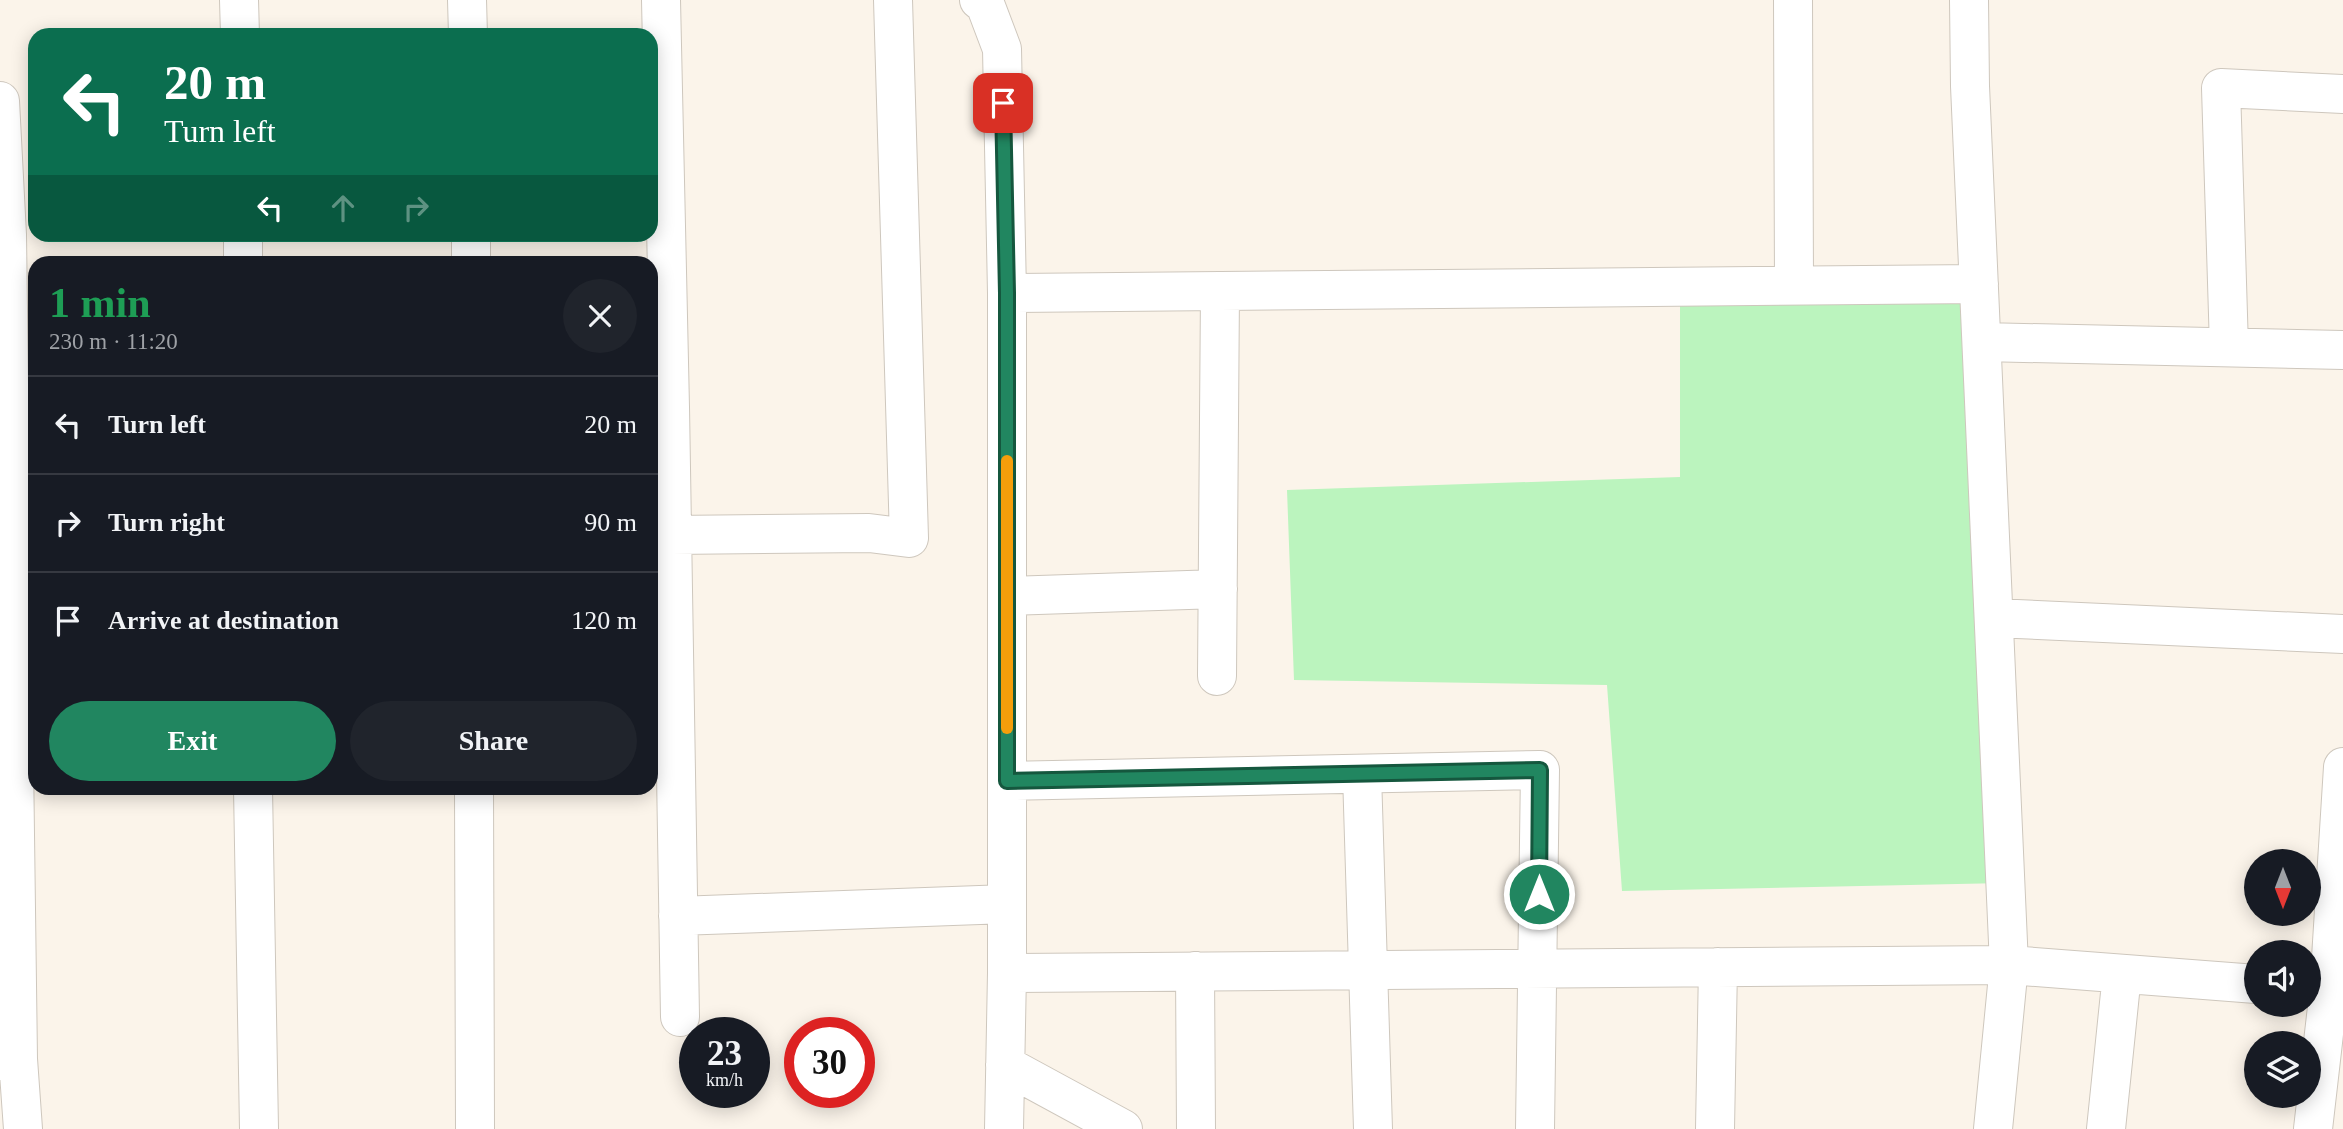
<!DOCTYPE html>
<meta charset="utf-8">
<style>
:root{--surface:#171b24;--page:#20242c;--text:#f1f3f6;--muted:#9ea1a6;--line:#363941;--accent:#218660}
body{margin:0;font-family:"Times New Roman",serif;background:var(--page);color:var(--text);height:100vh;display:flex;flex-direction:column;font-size:26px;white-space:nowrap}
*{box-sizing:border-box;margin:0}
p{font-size:23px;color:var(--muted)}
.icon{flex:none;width:38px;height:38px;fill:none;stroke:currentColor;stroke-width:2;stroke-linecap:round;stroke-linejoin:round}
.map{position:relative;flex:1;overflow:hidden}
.sheet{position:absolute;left:28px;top:256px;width:630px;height:539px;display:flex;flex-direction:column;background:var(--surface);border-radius:21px;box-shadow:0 4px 18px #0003}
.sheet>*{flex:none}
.hud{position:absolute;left:28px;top:28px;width:630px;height:214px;border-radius:21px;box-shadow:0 4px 18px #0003;background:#0b6e4f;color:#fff;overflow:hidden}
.needle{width:46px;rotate:180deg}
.fabs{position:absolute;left:2244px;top:849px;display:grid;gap:14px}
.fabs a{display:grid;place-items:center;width:77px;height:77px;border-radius:50%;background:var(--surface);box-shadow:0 4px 18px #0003;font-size:35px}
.speed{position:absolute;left:679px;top:1017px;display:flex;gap:14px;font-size:35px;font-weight:700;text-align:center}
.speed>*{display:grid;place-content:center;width:91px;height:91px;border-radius:50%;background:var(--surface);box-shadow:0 4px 18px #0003;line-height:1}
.speed small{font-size:18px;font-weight:400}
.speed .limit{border:10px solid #d22;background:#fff;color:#111}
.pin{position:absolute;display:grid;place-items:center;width:60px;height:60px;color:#fff;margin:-30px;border-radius:14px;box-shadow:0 4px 10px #0006}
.me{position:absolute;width:77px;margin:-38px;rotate:0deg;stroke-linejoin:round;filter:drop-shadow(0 0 5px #0008)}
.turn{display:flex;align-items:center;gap:24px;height:147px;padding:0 21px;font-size:32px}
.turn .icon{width:91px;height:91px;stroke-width:2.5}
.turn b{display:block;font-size:49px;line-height:60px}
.lanes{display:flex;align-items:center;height:66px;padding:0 21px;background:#0003;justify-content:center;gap:35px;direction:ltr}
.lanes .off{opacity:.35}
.round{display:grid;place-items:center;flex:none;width:74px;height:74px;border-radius:37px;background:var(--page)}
.overview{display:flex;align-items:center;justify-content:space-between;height:119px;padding:0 21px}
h1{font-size:42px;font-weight:700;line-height:52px;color:#1e9e55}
.action{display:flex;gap:14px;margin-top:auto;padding:14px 21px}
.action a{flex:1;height:80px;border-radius:42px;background:var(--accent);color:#fff;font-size:28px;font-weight:700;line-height:80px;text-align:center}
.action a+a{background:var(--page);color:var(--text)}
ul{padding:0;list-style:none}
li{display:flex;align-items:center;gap:21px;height:98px;padding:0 21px;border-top:2px solid var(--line)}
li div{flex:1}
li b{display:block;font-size:26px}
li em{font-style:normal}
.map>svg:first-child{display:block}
.green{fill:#bbf4be}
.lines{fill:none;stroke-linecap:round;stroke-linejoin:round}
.minor-casing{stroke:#cec7bd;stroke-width:40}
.minor{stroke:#fff;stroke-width:38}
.route-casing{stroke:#15573e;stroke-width:18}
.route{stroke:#218660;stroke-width:12}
.slow{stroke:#f59e0b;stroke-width:12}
</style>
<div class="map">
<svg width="2343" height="1129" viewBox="0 0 2343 1129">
<rect width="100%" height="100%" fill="#fbf4ea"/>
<path class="green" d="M1979,284L2005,883L1622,891L1607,685L1294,680L1287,490L1680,477V286Z"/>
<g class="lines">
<g class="minor-casing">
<path id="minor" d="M239,0L240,35
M467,0L468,35
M661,0L670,407
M979,0L985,4L1002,49L1007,293
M1793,0L1794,285
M1969,0L1970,86L2009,965L1993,1129
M0,101L7,235L18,1059
M243,234V262
M471,234V262
M1982,342L2343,350
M2229,347L2221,88L2343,94
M651,407H670L680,1017
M672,535L869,533L909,538L893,0
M1007,596L1218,589
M1994,618L2343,634
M1217,676L1220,291
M1362,774L1373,1129
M1007,781L1540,770L1535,1129
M253,788L259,1129
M474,788L475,1129
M678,916L1007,904
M1195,971L1196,1129
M1007,973V293L1979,284
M0,1061L18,1059L23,1129
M1005,1065L1123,1129
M1004,1129L1007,973L2009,965L2256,984
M1715,1129L1718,967
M2106,1129L2122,974
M2313,1129L2329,990L2343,767"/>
</g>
<use href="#minor" class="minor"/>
</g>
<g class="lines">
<g class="route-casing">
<path id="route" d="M1003,103L1007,293V781L1540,770L1539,894"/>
</g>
<use href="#route" class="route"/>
<path class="slow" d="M1007,461V728"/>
</g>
</svg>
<div class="fabs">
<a><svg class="needle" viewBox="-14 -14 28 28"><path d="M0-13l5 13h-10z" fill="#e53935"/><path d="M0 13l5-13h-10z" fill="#9ea1a6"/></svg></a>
<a><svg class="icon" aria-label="sound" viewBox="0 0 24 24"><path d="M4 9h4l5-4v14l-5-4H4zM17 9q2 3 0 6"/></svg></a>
<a><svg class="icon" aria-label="layers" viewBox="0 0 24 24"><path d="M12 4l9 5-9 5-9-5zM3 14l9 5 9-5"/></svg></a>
</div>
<div class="speed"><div>23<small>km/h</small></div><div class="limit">30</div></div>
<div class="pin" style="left:1003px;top:103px;background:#d93025"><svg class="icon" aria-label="arrive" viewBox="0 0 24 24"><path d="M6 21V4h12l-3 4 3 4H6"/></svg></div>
<svg class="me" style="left:1539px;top:894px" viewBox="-20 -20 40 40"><circle r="17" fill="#218660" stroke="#fff" stroke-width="3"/><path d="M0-11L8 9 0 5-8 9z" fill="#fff"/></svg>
<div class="hud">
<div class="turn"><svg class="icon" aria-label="left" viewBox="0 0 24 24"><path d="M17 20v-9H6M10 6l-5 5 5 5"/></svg><div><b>20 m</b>Turn left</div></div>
<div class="lanes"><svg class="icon" aria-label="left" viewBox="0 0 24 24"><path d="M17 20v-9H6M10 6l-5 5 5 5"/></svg><svg class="icon off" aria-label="ahead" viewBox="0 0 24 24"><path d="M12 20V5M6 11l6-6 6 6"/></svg><svg class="icon off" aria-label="right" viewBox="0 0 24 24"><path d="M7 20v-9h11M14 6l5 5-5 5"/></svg></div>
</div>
<section class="sheet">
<div class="overview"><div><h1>1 min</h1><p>230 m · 11:20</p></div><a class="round"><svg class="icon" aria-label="close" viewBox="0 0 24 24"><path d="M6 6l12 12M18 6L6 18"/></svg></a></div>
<ul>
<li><svg class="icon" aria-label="left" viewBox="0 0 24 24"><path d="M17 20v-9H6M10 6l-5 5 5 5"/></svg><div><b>Turn left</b></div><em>20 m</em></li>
<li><svg class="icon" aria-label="right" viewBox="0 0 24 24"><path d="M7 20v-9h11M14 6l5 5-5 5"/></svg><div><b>Turn right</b></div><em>90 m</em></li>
<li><svg class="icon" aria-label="arrive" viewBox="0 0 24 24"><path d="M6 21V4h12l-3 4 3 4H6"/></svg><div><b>Arrive at destination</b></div><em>120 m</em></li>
</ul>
<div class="action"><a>Exit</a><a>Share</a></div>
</section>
</div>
